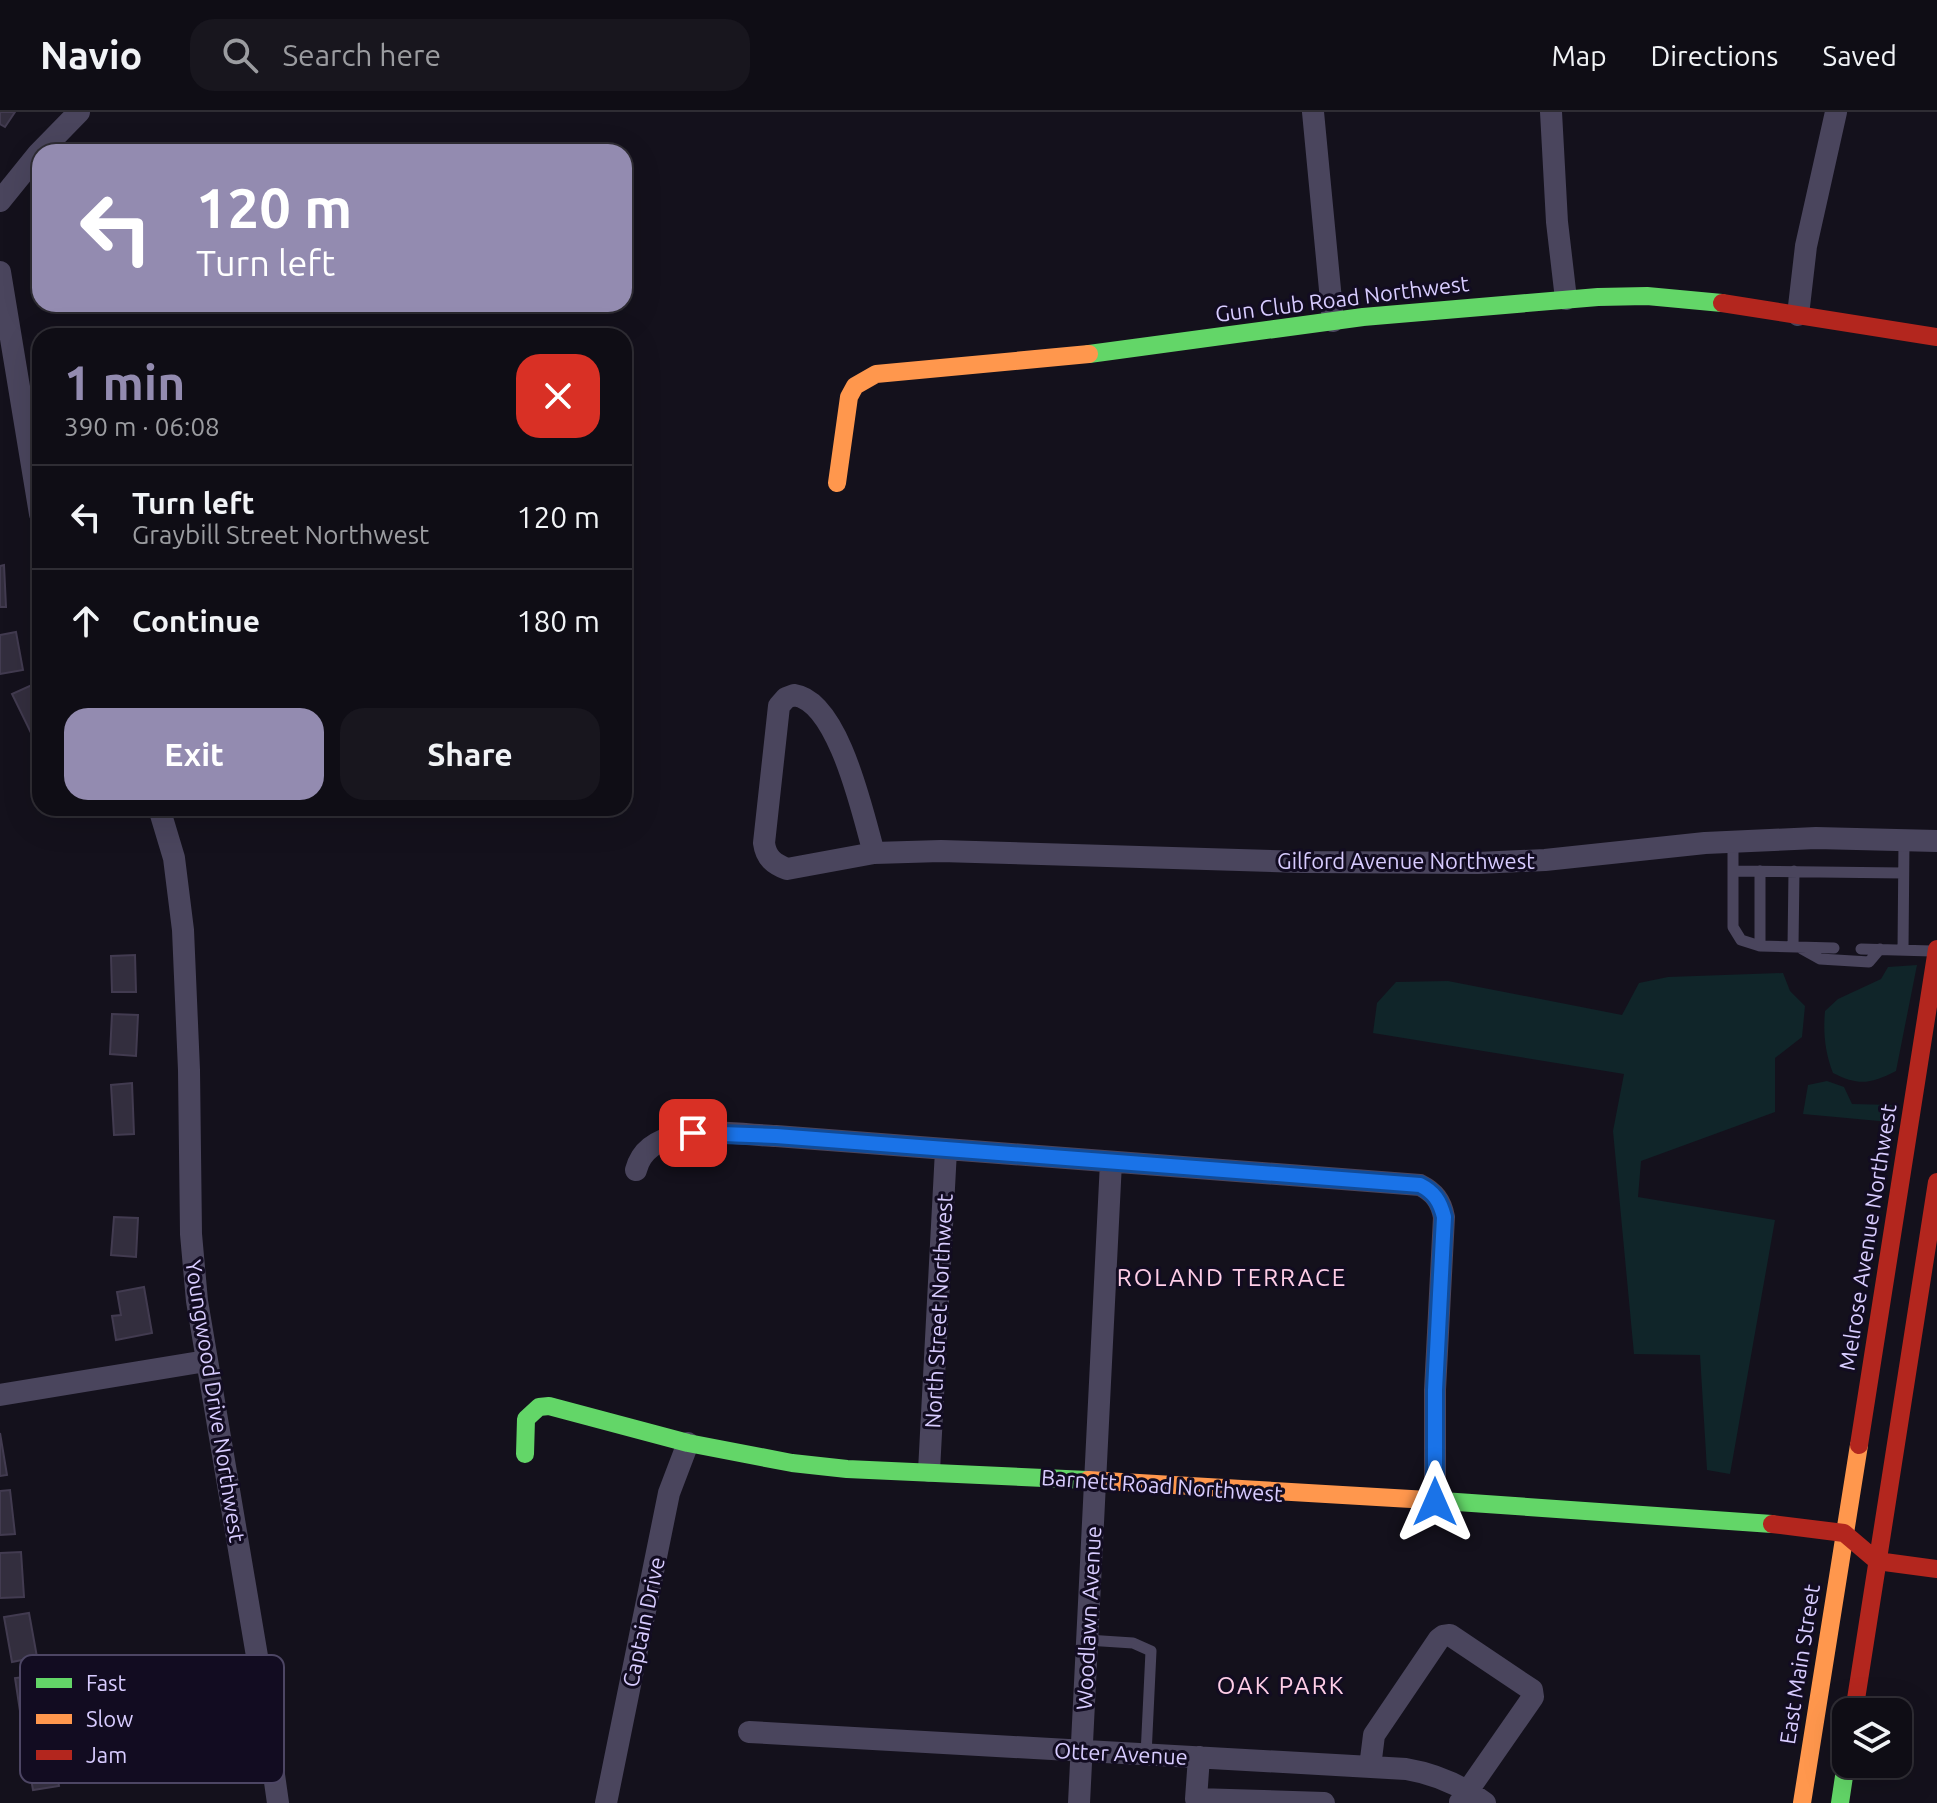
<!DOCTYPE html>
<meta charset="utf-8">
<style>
:root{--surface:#0f0d15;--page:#18161e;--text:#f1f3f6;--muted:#9b9ca0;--line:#2f2d34;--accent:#938bb0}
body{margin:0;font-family:Ubuntu,sans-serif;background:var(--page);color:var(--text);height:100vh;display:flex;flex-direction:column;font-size:30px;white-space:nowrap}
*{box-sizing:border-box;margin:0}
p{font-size:26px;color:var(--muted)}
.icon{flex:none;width:44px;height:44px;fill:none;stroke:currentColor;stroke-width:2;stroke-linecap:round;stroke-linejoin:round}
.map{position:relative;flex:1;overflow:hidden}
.drawer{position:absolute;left:32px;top:216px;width:600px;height:488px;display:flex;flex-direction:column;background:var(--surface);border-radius:24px;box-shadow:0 8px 32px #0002,0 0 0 2px var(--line)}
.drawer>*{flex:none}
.guide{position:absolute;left:32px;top:32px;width:600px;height:168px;border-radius:24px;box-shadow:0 8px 32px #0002,0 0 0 2px var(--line);background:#938bb0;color:#fff;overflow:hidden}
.buttons{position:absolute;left:1832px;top:1586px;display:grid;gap:16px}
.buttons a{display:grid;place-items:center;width:80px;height:80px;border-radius:16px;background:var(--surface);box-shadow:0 8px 32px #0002,0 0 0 2px var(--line);font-size:40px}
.pin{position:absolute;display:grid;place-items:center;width:68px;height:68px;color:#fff;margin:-34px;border-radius:16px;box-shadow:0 4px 12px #0006}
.me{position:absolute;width:88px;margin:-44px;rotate:0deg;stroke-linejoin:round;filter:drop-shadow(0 0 6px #0008)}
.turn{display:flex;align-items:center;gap:28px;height:168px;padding:0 32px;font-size:36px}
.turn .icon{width:104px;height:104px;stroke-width:2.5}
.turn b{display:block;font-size:56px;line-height:68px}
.round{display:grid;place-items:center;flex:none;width:84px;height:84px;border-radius:24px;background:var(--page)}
.head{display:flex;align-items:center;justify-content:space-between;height:136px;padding:0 32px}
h1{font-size:48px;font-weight:700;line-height:60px;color:var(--accent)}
.action{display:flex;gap:16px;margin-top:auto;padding:16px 32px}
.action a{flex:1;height:92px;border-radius:24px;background:var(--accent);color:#fff;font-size:32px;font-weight:700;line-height:92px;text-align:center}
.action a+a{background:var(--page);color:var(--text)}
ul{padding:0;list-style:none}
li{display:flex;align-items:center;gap:24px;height:104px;padding:0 32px;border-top:2px solid var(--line)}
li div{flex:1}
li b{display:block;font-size:30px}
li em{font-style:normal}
header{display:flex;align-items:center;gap:48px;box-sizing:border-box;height:112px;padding:0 40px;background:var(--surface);border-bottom:2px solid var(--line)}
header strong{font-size:38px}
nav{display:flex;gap:44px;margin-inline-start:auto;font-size:28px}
.search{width:560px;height:72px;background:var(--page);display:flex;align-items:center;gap:20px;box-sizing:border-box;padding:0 28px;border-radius:24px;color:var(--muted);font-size:30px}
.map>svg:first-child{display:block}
.green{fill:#102529}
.building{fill:#332e3e;stroke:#423b50;stroke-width:2}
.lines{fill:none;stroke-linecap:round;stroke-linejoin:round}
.lane{stroke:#4a455d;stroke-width:11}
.street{stroke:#4a455d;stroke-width:22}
.fast{stroke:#63d668;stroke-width:18}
.slow{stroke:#ff974d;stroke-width:18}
.jam{stroke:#b3261e;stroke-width:18}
.route-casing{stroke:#114b97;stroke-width:20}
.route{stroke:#1a73e8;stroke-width:14}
.labels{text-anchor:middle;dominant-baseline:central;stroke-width:6;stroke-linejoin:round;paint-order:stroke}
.street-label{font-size:22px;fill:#d8ccff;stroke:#120c21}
.neighbourhood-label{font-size:24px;letter-spacing:2px;fill:#ffcee7;stroke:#120c21}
.key{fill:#120c21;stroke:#4d4664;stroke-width:2}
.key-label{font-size:22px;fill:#d8ccff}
</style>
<header>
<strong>Navio</strong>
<div class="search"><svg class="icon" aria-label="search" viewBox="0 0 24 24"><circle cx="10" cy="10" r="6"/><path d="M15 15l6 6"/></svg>Search here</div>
<nav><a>Map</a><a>Directions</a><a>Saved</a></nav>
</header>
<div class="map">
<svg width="1937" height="1691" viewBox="0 0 1937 1691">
<rect width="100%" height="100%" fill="#14111c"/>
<path class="green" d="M1917,853L1896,959C1870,972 1859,974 1833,961C1825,940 1823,921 1825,899L1838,887L1881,867L1888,855Z
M1783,861L1790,879L1805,894L1802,925L1775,946V1000L1641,1049L1638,1085L1775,1108L1730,1362L1707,1358L1700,1243L1634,1242L1613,1019L1624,962L1373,921L1377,891L1396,870L1448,869L1622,903L1639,871L1668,865Z
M1827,969L1844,975L1852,992L1892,993L1890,1010L1803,1002L1808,973Z"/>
<path class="building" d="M0,0H15L5,15L0,12Z
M4,453L6,495H0V454Z
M16,520L23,558L0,562V523Z
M34,572L40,583V619L32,623L12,582Z
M135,843L136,880H112L111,844Z
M112,902L138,903L136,944L110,942Z
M132,971L134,1022L114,1023L111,973Z
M114,1105L138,1106L136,1145L111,1143Z
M144,1175L152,1221L116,1228L112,1204L121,1203L117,1180Z
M0,1321L7,1363L0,1364Z
M10,1378L15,1422L0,1423V1379Z
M21,1440L24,1485L0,1486V1441Z
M29,1501L37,1545L12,1550L4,1505Z
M40,1563L47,1608L22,1612L15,1566Z
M51,1627L59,1674L33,1678L25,1631Z"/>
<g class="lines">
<path class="lane" d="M1733,730V815L1741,828L1760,834L1834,836
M1733,759L1903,761
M1760,834V759
M1793,835L1794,759
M1802,837L1820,847L1869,850L1880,837
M1861,837L1932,839
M1903,838L1904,729
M1087,1528L1133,1531L1151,1539L1146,1643"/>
<path class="street" d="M1313,0L1333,209
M1551,0L1557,110L1566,187
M0,89L38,42L79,0
M0,160L40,402
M1798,203L1806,134L1836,0
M794,583C839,589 863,703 874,741L787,757C774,752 766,746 764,731L779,594L786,586Z
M159,696L174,746L183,818L189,958L191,1122L197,1189L258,1550L278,1691
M874,741L941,739L1303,750L1478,751L1545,748L1705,731L1816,726L1937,729
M636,1058C649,1006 737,1023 776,1024L1420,1073C1434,1080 1441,1089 1444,1105L1435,1278V1390
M0,1283L206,1249
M929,1359L946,1038
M749,1620L1406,1657C1436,1662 1461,1673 1485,1691
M1199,1645L1196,1687L1324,1691
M1370,1655L1374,1623L1439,1527L1443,1524L1450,1523L1532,1578L1533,1585L1460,1690
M606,1691L669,1381L688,1331
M1079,1691L1111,1050"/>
<path class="fast" d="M1089,242L1363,205L1598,185L1647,184L1722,191
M525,1342L526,1307L539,1295L549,1294L688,1331L792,1351L847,1357L1088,1368
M1428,1388L1772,1412
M1840,1691L1846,1651"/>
<path class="slow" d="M837,371L849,285L855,274L876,262L1089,242
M1088,1368L1428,1388
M1802,1691L1859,1333"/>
<path class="jam" d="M1722,191L1937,225
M1859,1333L1937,837
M1772,1412L1844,1421L1877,1449L1937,1457
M1854,1600L1937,1070"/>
</g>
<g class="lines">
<g class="route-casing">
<path id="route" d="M693,1021L776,1024L1420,1073C1434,1080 1440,1089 1444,1105L1435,1278V1390"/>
</g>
<use href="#route" class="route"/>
</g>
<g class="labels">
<g class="street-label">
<text transform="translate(1342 186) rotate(-7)">Gun Club Road Northwest</text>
<text x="1406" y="748">Gilford Avenue Northwest</text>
<text transform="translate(1867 1125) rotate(-81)">Melrose Avenue Northwest</text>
<text transform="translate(938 1199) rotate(-87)">North Street Northwest</text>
<text transform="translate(216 1289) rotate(81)">Youngwood Drive Northwest</text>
<text transform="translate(1162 1373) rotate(4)">Barnett Road Northwest</text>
<text transform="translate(1088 1506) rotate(-87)">Woodlawn Avenue</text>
<text transform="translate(643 1510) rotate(-78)">Captain Drive</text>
<text transform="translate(1799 1552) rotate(-81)">East Main Street</text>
<text transform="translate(1121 1641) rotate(3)">Otter Avenue</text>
</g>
<g class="neighbourhood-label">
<text x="1232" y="1165">ROLAND TERRACE</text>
<text x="1281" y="1573">OAK PARK</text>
</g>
</g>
<rect x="20" y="1543" width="264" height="128" rx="12" class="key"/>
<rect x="36" y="1566" width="36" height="10" fill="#63d668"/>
<rect x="36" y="1602" width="36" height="10" fill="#ff974d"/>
<rect x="36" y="1638" width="36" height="10" fill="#b3261e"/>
<g class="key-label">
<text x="86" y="1579">Fast</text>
<text x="86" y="1615">Slow</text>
<text x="86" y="1651">Jam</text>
</g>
</svg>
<div class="buttons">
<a><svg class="icon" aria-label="layers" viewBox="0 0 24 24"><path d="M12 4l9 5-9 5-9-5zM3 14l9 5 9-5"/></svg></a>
</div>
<div class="pin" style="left:693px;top:1021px;background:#d93025"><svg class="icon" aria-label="arrive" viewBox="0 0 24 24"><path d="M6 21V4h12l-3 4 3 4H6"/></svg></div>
<svg class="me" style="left:1435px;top:1390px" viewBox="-20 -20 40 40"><path d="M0-17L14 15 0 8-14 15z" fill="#1a73e8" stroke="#fff" stroke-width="4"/></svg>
<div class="guide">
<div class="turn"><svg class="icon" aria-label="left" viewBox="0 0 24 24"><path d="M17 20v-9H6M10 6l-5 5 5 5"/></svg><div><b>120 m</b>Turn left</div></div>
</div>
<section class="drawer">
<div class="head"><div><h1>1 min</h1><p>390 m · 06:08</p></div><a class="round" style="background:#d93025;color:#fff"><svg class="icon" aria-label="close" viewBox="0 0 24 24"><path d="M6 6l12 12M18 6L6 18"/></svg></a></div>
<ul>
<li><svg class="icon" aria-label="left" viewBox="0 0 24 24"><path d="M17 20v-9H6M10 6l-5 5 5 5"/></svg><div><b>Turn left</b><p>Graybill Street Northwest</p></div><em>120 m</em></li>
<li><svg class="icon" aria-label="ahead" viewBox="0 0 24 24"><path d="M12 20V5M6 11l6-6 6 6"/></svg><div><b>Continue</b></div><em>180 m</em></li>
</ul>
<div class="action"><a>Exit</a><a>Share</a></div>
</section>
</div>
